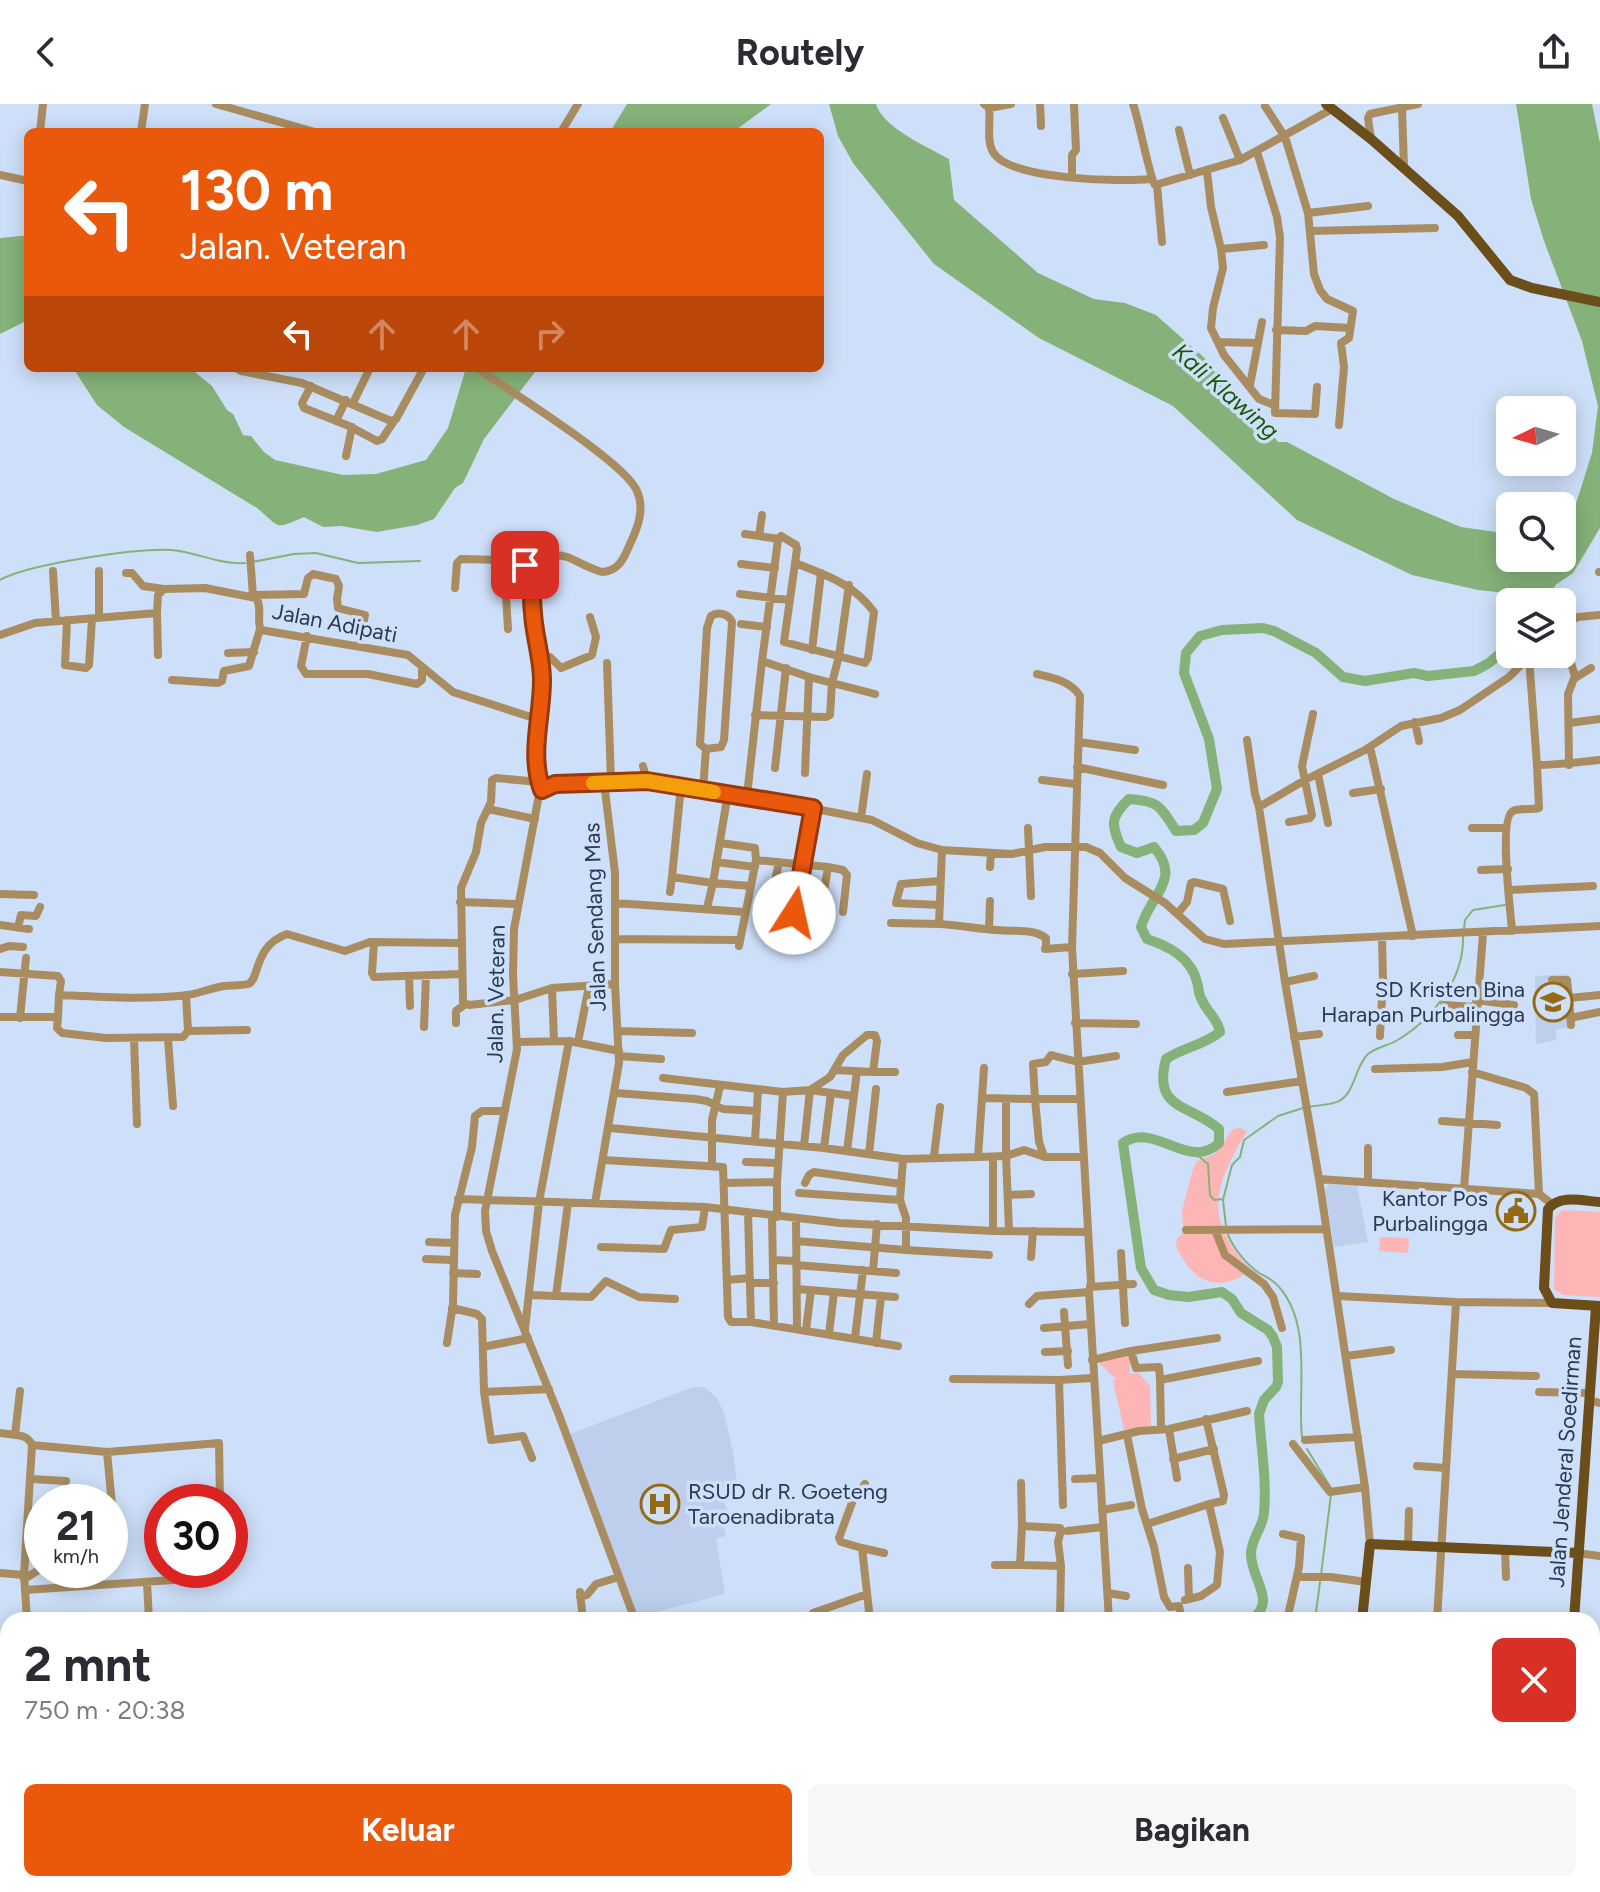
<!DOCTYPE html>
<html lang="id">
<meta charset="utf-8">
<style>
:root{--surface:#fff;--page:#f7f7f7;--text:#2b2b33;--muted:#7c7c81;--accent:#ea580c}
body{margin:0;font-family:Figtree,sans-serif;background:var(--page);color:var(--text);height:100vh;display:flex;flex-direction:column;font-size:30px;white-space:nowrap}
*{box-sizing:border-box;margin:0}
p{font-size:26px;color:var(--muted)}
.icon{flex:none;width:44px;height:44px;fill:none;stroke:currentColor;stroke-width:2;stroke-linecap:round;stroke-linejoin:round}
.map{position:relative;flex:1;overflow:hidden}
.drawer{position:absolute;left:0px;top:1508px;width:1600px;height:280px;display:flex;flex-direction:column;background:var(--surface);border-radius:24px 24px 0 0;box-shadow:0 4px 20px #0003}
.drawer>*{flex:none}
.guide{position:absolute;left:24px;top:24px;width:800px;height:244px;border-radius:12px;box-shadow:0 4px 20px #0003;background:#ea580c;color:#fff;overflow:hidden}
.needle{width:52px;rotate:265deg}
.buttons{position:absolute;left:1496px;top:292px;display:grid;gap:16px}
.buttons a{display:grid;place-items:center;width:80px;height:80px;border-radius:12px;background:var(--surface);box-shadow:0 4px 20px #0003;font-size:40px}
.speed{position:absolute;left:24px;top:1380px;display:flex;gap:16px;font-size:40px;font-weight:700;text-align:center}
.speed>*{display:grid;place-content:center;width:104px;height:104px;border-radius:50%;background:var(--surface);box-shadow:0 4px 20px #0003;line-height:1}
.speed small{font-size:20px;font-weight:400}
.speed .limit{border:12px solid #d22;background:#fff;color:#111}
.pin{position:absolute;display:grid;place-items:center;width:68px;height:68px;color:#fff;margin:-34px;border-radius:16px;box-shadow:0 4px 12px #0006}
.me{position:absolute;width:88px;margin:-44px;rotate:10deg;stroke-linejoin:round;filter:drop-shadow(0 0 6px #0008)}
.turn{display:flex;align-items:center;gap:28px;height:168px;padding:0 24px;font-size:36px}
.turn .icon{width:104px;height:104px;stroke-width:2.5}
.turn b{display:block;font-size:56px;line-height:68px}
.lanes{display:flex;align-items:center;height:76px;padding:0 24px;background:#0003;justify-content:center;gap:40px;direction:ltr}
.lanes .off{opacity:.35}
.round{display:grid;place-items:center;flex:none;width:84px;height:84px;border-radius:12px;background:var(--page)}
.overview{display:flex;align-items:center;justify-content:space-between;height:136px;padding:0 24px}
h1{font-size:48px;font-weight:700;line-height:60px}
.cta{display:flex;gap:16px;margin-top:auto;padding:16px 24px}
.cta a{flex:1;height:92px;border-radius:12px;background:var(--accent);color:#fff;font-size:32px;font-weight:700;line-height:92px;text-align:center}
.cta a+a{background:var(--page);color:var(--text)}
header{display:flex;justify-content:space-between;align-items:center;height:104px;padding:0 24px;background:var(--surface);font-size:36px;font-weight:700}
.map>svg:first-child{display:block}
.built{fill:#bdcfec}
.green{fill:#feb5b5}
.water{fill:#85b279}
.lines{fill:none;stroke-linecap:round;stroke-linejoin:round}
.stream{stroke:#85b279;stroke-width:2}
.river{stroke:#85b279;stroke-width:10}
.minor{stroke:#a98d61;stroke-width:8}
.major{stroke:#6b4e1a;stroke-width:10}
.route-casing{stroke:#983908;stroke-width:20}
.route{stroke:#ea580c;stroke-width:14}
.slow{stroke:#f59e0b;stroke-width:14}
.labels{text-anchor:middle;dominant-baseline:central;stroke-width:7;stroke-linejoin:round;paint-order:stroke}
.street-label{font-size:22px;fill:#2a3a54;stroke:#cedff9}
.poi-label{font-size:22px;fill:#2a3a54;stroke:#cedff9;text-anchor:end}
.water-label{font-size:24px;font-style:italic;fill:#1e5706;stroke:#cedff9}
</style>
<header><svg class="icon" aria-label="back" viewBox="0 0 24 24"><path d="M15 5l-7 7 7 7"/></svg>Routely<svg class="icon" aria-label="share" viewBox="0 0 24 24"><path d="M12 15V3M7 8l5-5 5 5M5 13v7h14v-7"/></svg></header>
<div class="map">
<svg width="1600" height="1788" viewBox="0 0 1600 1788">
<rect width="100%" height="100%" fill="#cedff9"/>
<path class="built" d="M1569,870L1570,924L1556,925V936L1536,940L1535,872Z
M1329,1080L1357,1081L1368,1138L1334,1143L1325,1087Z
M693,1283H704L716,1293L724,1309L733,1348L737,1379L726,1382L720,1388L729,1411L722,1415L726,1432L716,1434L725,1490L637,1513L570,1330Z"/>
<path class="green" d="M1241,1024L1247,1027C1214,1083 1202,1114 1251,1166C1218,1191 1192,1178 1176,1142L1177,1134L1184,1128L1182,1107L1193,1065L1197,1057L1215,1050L1233,1025Z
M1566,1106L1600,1108V1193L1563,1191L1554,1185L1555,1114L1561,1107Z
M1380,1133L1409,1134L1408,1149L1379,1147Z
M1130,1251V1270L1138,1268L1150,1282L1151,1322L1124,1326L1113,1277L1116,1275L1098,1258Z
M299,1780H316L324,1788H277Z"/>
<path class="water" d="M627,0H771L733,28H610Z
M829,0H876C883,24 928,43 949,55L954,96L1038,169L1094,195L1125,199L1156,211L1208,257L1238,307L1253,318L1264,319L1278,338H1287L1394,395L1461,423L1510,430V454H1562V419L1573,409L1592,349L1598,302L1582,237L1544,137L1531,95L1516,0H1592L1600,39V424L1573,469L1554,482L1524,491L1478,486L1412,471L1297,416L1173,302L1039,234L934,160L853,59L838,32Z
M20,132H28V216L0,230V134Z
M73,264H190L212,282L227,306L233,310L243,331L251,332L264,348L275,356L343,371L376,370L426,356L448,324L466,264H538L484,335L463,379L455,384L434,415L417,421L377,428L341,422L323,423L304,413C274,426 281,424 257,404L124,323L97,301Z"/>
<g class="lines">
<path class="stream" d="M252,458L294,450L316,449L358,459L420,457
M0,476C28,460 137,444 172,446C196,448 220,461 245,459
M1464,825L1465,816L1473,806L1505,801
M1309,1003C1318,1001 1332,1001 1339,997C1355,989 1355,962 1368,950C1377,943 1387,942 1396,937C1432,916 1465,875 1463,831
M1196,1050L1208,1060L1210,1091L1214,1096L1222,1095
M1226,1122L1223,1096L1232,1061L1240,1053L1244,1036L1278,1012L1303,1004
M1228,1131C1234,1145 1246,1160 1259,1169C1266,1173 1274,1176 1279,1183C1313,1221 1297,1287 1302,1333
M1307,1345L1331,1384
M1321,1471L1331,1390
M1315,1516L1320,1478
M1592,1724L1600,1719
M1222,1788L1227,1780
M1517,1788L1520,1780"/>
<path class="river" d="M1541,498L1555,471
M1251,1516C1278,1497 1251,1476 1251,1450C1251,1434 1263,1424 1264,1409C1267,1377 1261,1343 1259,1310L1264,1296L1276,1283L1278,1278L1277,1243L1273,1233L1268,1226L1241,1209L1232,1195L1222,1188L1188,1193L1169,1191L1154,1186L1141,1164L1123,1039C1155,1017 1189,1068 1219,1039V1025C1191,1000 1152,1007 1166,955C1184,943 1202,942 1220,928C1218,915 1207,908 1202,896C1198,890 1199,884 1197,878C1191,853 1168,842 1147,835L1141,823C1151,789 1182,776 1154,743L1137,749L1121,743C1111,720 1110,713 1129,695C1159,697 1160,702 1176,727L1194,726L1203,719L1217,685L1209,635L1184,569L1186,549L1200,532L1222,526L1263,524L1274,527L1316,549L1343,573L1365,577L1414,569L1428,572L1474,567L1489,559L1510,541
M1169,1780L1170,1788"/>
<path class="minor" d="M216,0L315,28
M984,0L989,4L1011,0
M1040,0L1041,22
M1133,0C1139,16 1150,75 1155,81L1240,56L1332,5
M1265,2L1285,33L1308,109L1314,170L1320,186L1327,195L1353,207L1349,234L1341,239L1344,263L1339,321
M989,4C991,17 986,36 993,48C1009,76 1120,78 1150,75
M1402,5L1404,63
M1223,14L1240,56
M1179,26L1190,71
M40,28L43,0
M141,28L145,0
M561,28L578,0
M1371,35L1368,14L1370,10L1418,0
M1257,48L1277,113L1280,133L1275,309L1315,310L1317,283
M1207,67L1211,103L1221,145L1223,164L1213,204L1211,224L1224,251L1259,295L1274,301
M0,71L28,77
M1072,72V51L1076,46L1074,0
M1157,81L1162,138
M1308,109L1368,102
M1310,127L1435,124
M1221,145L1264,141
M1276,226L1306,227L1315,222L1350,224
M1219,238L1257,239
M236,264L241,267L302,279L391,317L396,315L424,264
M477,264C509,287 625,358 637,387C645,405 638,423 630,440C624,454 619,467 602,468C570,459 557,434 530,470
M1250,281L1262,218
M311,282L302,299L304,304L349,322L377,337L382,335L394,317
M353,299L370,264
M336,317L346,296
M346,352L352,323
M745,430L779,435
M759,432L762,411
M250,451L253,492
M741,460L775,464
M53,467L56,517
M99,467V514
M1599,468H1600
M126,469H132L143,482L164,485
M455,484L457,459L461,455L506,456
M740,490L789,496
M255,491L304,490L308,474L313,470L336,475L339,482L337,495L338,504L365,511L359,542
M157,509L158,551
M67,516L65,561L86,564L89,561L92,515
M741,520L767,523
M1562,520L1578,513L1600,511
M508,525L506,492L507,454L525,461L530,470L533,520L542,565L535,635L540,682
M1562,530L1575,572L1568,590L1569,661
M0,531L35,519L157,509L158,491L164,485L205,484L256,494C263,504 256,517 261,526L408,551L453,588L537,615
M307,532L301,562L306,570H368L417,580L422,576V563
M812,546L821,469
M228,549L254,548
M1529,553L1537,661
M541,554L550,553L561,564L592,551L596,533L590,513
M762,557L778,436L781,432L796,441L797,445L784,538L865,559L868,554L874,508C854,480 826,471 795,459
M607,559L611,678
M1037,570C1053,574 1071,577 1080,592L1072,843L1091,1178L1089,1188L1109,1516
M809,573L875,590
M1575,574L1591,564
M172,576L218,579L222,577L224,567L249,562L260,525
M755,611L826,613L830,611L832,579L839,552L849,481
M1415,618L1419,637
M1569,619L1600,615
M1247,636L1255,690L1259,703
M1079,638L1135,646
M1370,643L1413,832
M643,662L647,677
M1077,663L1163,681
M775,664L786,564
M1318,670L1328,719
M1042,676L1075,680
M539,678L496,674L492,676L491,698L481,719L476,748L461,784L463,898L469,901L515,896L552,884L615,880
M703,686L706,645L700,640L707,524L711,512C718,507 729,510 732,518L724,636L721,643L706,645
M728,689L713,779L750,782
M1353,689L1381,685
M747,692L762,557L809,573L805,669
M488,705L535,715
M861,714L867,670
M1289,718L1310,714L1312,711L1302,662L1313,610
M1028,724L1031,792
M1472,724H1505
M721,739L755,744L756,756
M716,758L755,763
M828,763L843,766L847,771L843,808
M990,763L991,749
M1481,766L1508,765
M672,773L681,682
M1509,786L1593,782
M670,788L672,773L713,779L707,804
M0,790L34,791
M460,798L518,800
M615,799L745,808
M770,801L779,758
M940,801L896,799L901,780L940,777
M794,809L813,704
M1178,809L1187,798L1191,779L1194,778L1223,785L1230,817
M891,819L939,820L942,746
M939,820C959,821 977,825 997,826C1013,828 1032,824 1046,834V845
M0,821L29,825
M18,823L21,811L36,812L40,803
M989,825L990,797
M1512,827C1511,809 1498,714 1513,707C1520,704 1531,706 1539,704L1537,661C1559,661 1578,658 1600,656
M615,835L740,836
M374,838L372,869L374,873L462,870
M739,842L756,756L828,763L820,812
M0,845L9,842L23,843
M1045,845L1072,843
M0,868L58,872L61,877L59,891
M1072,870L1123,867
M409,872L410,902
M1552,876H1567L1569,894L1600,891
M1285,878L1314,872
M552,884L554,937
M1569,894L1571,921
M1476,896L1514,901
M1444,901L1475,903
M0,913H58L59,891C101,893 146,896 188,891C200,889 211,884 224,882C231,881 241,882 248,880C260,876 253,842 287,830L345,847L370,838L460,839
M58,913L57,924L62,929L106,934L183,933L188,927L186,891
M20,914L26,854
M1570,914L1600,908
M456,919V907L464,901
M1075,919L1136,920
M424,923L426,872
M188,927L247,926
M618,927L692,929
M1458,931H1473
M1380,932L1383,876L1382,834
M1294,933L1319,930
M134,935L137,1020
M168,935L173,1002
M518,938L569,937L619,947
M578,938L589,882
M619,952L661,955
M984,964L978,1053L1006,1052V995
M1375,965L1442,963L1473,958
M873,968H895
M1472,968L1526,984L1534,990L1539,1090
M663,974L783,988L777,1078
M783,988L810,986L830,973L843,951L867,931H875L877,937L873,968L835,966
M1227,988L1302,977
M616,989L695,995L707,997L723,1005L757,1007
M984,994L1035,995L1033,960L1046,958L1051,951L1078,958L1116,952
M1442,1017L1497,1021
M610,1024L824,1044L903,1055L900,1096L906,1114V1146L989,1151
M755,1037L758,986
M804,1042L810,986L853,992
M824,1044L831,989
M847,1047L857,967
M869,1050L876,985
M934,1052L940,1003
M1044,1052L1039,1038L1035,995H1080
M903,1055L978,1053
M603,1056L723,1063L728,1213L731,1218H751L898,1242
M746,1058L777,1059
M712,1061V1016L720,982
M1319,1075L1539,1090L1552,1100
M1368,1078V1044
M724,1079L777,1078V1113
M805,1079L809,1071L814,1068L901,1080
M1464,1085L1483,829
M799,1089L900,1096
M1008,1091L1031,1090
M458,1095L705,1103L840,1119L993,1127L1087,1128
M595,1099L619,959L615,880V769L604,678
M748,1108L751,1218
M772,1113L774,1222
M796,1115L797,1225
M1186,1126L1326,1125
M1215,1126L1225,1151L1264,1180L1273,1193L1282,1224
M993,1127V1053
M1009,1127L1006,1052L1024,1046L1045,1053H1084
M796,1137L906,1146
M429,1138L453,1139
M601,1143L664,1145L671,1126L702,1123L705,1103
M1121,1149L1125,1219
M1031,1153L1033,1127
M426,1155L453,1156
M773,1156L796,1157
M796,1161L896,1169
M873,1167L877,1120
M453,1169L477,1170
M727,1176L750,1174
M751,1179H774
M1090,1183L1133,1180
M797,1185L895,1193
M530,1191L556,1192L568,1099
M556,1192L591,1193L606,1177L639,1193L675,1195
M1337,1192L1456,1198L1552,1199
M1029,1200L1037,1192L1089,1188
M452,1204L477,1210L482,1215L484,1288L549,1285
M1064,1208L1068,1261
M1044,1224L1090,1220
M525,1225L539,1098L569,937
M806,1226L811,1186
M829,1230L834,1188
M855,1234L863,1166
M447,1239L453,1200L455,1111L472,1043L475,1012L482,1007H505
M876,1239L881,1192
M483,1243L528,1234
M1131,1247L1217,1234
M1045,1248L1068,1247
M1346,1252L1391,1246
M1092,1256L1131,1247L1136,1264L1159,1263L1160,1276L1258,1257
M1452,1270L1536,1272
M953,1275L1059,1276L1063,1401
M1059,1276L1093,1274
M1160,1276L1161,1323
M484,1288L491,1336L523,1332L532,1354
M1539,1288L1590,1289
M1596,1298L1600,1299
M1169,1325L1177,1374
M0,1329C12,1331 27,1329 32,1341L24,1471L27,1516
M15,1331L20,1287
M1127,1331L1142,1405L1154,1443L1164,1493L1170,1503L1179,1502L1182,1516
M1305,1336L1358,1333
M1098,1337L1139,1327L1169,1325L1247,1307
M1293,1340L1330,1388L1365,1383
M32,1341L107,1348L219,1339L220,1398
M107,1348L114,1422L110,1425
M1173,1355L1214,1345
M1417,1362L1446,1364
M32,1375L66,1377
M1075,1375L1100,1374
M1021,1379L1022,1422
M865,1380L853,1396L839,1434L841,1438L862,1444L870,1516
M1102,1406L1131,1401
M1147,1420L1209,1400
M1060,1424L1022,1422L1020,1461L1061,1462
M1067,1427L1103,1423
M1060,1430L1058,1438L1061,1462L1060,1516
M1283,1430L1301,1434L1299,1463L1287,1516
M1370,1440L1365,1383L1319,1075L1285,878L1259,703L1305,676L1365,646L1401,622L1441,614L1460,606L1509,573L1532,550
M1408,1442L1409,1407
M862,1444L884,1449
M1505,1446L1506,1473
M1585,1450L1600,1452
M995,1461H1020
M0,1469L24,1471
M1297,1473H1331L1366,1478
M24,1475L42,1464
M147,1478L149,1516
M25,1486L217,1473L221,1472L222,1466
M580,1488L583,1516
M1108,1489L1126,1492
M580,1493L587,1491L596,1480L619,1473
M1189,1495L1201,1492L1217,1481L1220,1448L1209,1400L1223,1397L1224,1391L1206,1315
M1185,1496L1189,1495L1188,1464
M1336,1514L1357,1516
M635,1516L559,1311L492,1147L486,1127L485,1107L517,945L513,871L514,825L538,696L544,683L555,680L647,677L770,696L872,716L917,739L942,746L1012,750L1045,743H1086L1100,749L1125,774L1165,799L1205,835L1224,840L1600,822
M812,1516L813,1509L867,1490
M1437,1516L1456,1198
M0,1692H8
M2,1727H8
M40,1780L41,1788
M768,1780V1788
M631,1788V1780
M704,1788V1780
M953,1788L959,1780
M1210,1788L1212,1780
M1342,1788L1343,1780
M1420,1788L1421,1780"/>
<path class="major" d="M1326,0L1371,35L1458,112L1510,176L1532,184L1600,198
M1600,1098C1583,1097 1560,1090 1548,1105L1544,1184L1552,1199L1600,1202
M1362,1516L1370,1440L1579,1449
M1574,1516L1596,1202
M1592,1765L1600,1769
M390,1788L412,1780
M1556,1788V1780"/>
</g>
<g class="lines">
<g class="route-casing">
<path id="route" d="M525,461C534,472 531,494 533,509C534,531 542,553 542,576C542,614 529,649 542,686L555,680L647,677L813,704L794,809"/>
</g>
<use href="#route" class="route"/>
<path class="slow" d="M593,679L647,677L714,688"/>
</g>
<defs>
<g id="school-ring" transform="scale(2)"><circle r="9.5" fill="#cedff9" stroke="#956a16" stroke-width="1.5"/><path d="M0-5L7-2L0 1L-7-2ZM-4 1L0 2.5L4 1V4Q0 6-4 4Z" fill="#956a16"/></g>
<g id="civic-ring" transform="scale(2)"><circle r="9.5" fill="#cedff9" stroke="#956a16" stroke-width="1.5"/><path d="M-.6-6.5H3V-4.5H.6V-3L4-1V1h2V6H-6V1h2V-1L-.6-3ZM-1.2 2.5V6h2.4V2.5Z" fill="#956a16"/></g>
<g id="hospital-ring" transform="scale(2)"><circle r="9.5" fill="#cedff9" stroke="#956a16" stroke-width="1.5"/><path d="M-5-5h3v3.5h4V-5h3V5h-3V1.5h-4V5h-3Z" fill="#956a16"/></g>
</defs>
<g fill-rule="evenodd">
<use href="#school-ring" x="1553" y="898"/>
<use href="#civic-ring" x="1516" y="1107"/>
<use href="#hospital-ring" x="660" y="1400"/>
</g>
<g class="labels">
<g class="street-label">
<text transform="translate(335 519) rotate(11)">Jalan Adipati</text>
<text transform="translate(595 813) rotate(-92)">Jalan Sendang Mas</text>
<text transform="translate(496 890) rotate(-89)">Jalan. Veteran</text>
<text transform="translate(1565 1358) rotate(-86)">Jalan Jenderal Soedirman</text>
</g>
<g class="poi-label">
<text x="1525" y="885">SD Kristen Bina<tspan x="1525" dy="25">Harapan Purbalingga</tspan></text>
<text x="1488" y="1094">Kantor Pos<tspan x="1488" dy="25">Purbalingga</tspan></text>
<text x="688" y="1387" text-anchor="start">RSUD dr R. Goeteng<tspan x="688" dy="25">Taroenadibrata</tspan></text>
</g>
<g class="water-label">
<text transform="translate(1226 287) rotate(41)">Kali Klawing</text>
</g>
</g>
</svg>
<div class="buttons">
<a><svg class="needle" viewBox="-14 -14 28 28"><path d="M0-13l5 13h-10z" fill="#e53935"/><path d="M0 13l5-13h-10z" fill="#7c7c81"/></svg></a>
<a><svg class="icon" aria-label="search" viewBox="0 0 24 24"><circle cx="10" cy="10" r="6"/><path d="M15 15l6 6"/></svg></a>
<a><svg class="icon" aria-label="layers" viewBox="0 0 24 24"><path d="M12 4l9 5-9 5-9-5zM3 14l9 5 9-5"/></svg></a>
</div>
<div class="speed"><div>21<small>km/h</small></div><div class="limit">30</div></div>
<div class="pin" style="left:525px;top:461px;background:#d93025"><svg class="icon" aria-label="arrive" viewBox="0 0 24 24"><path d="M6 21V4h12l-3 4 3 4H6"/></svg></div>
<svg class="me" style="left:794px;top:809px" viewBox="-20 -20 40 40"><circle r="19" fill="#fff"/><path d="M0-13L10 11 0 6-10 11z" fill="#ea580c"/></svg>
<div class="guide">
<div class="turn"><svg class="icon" aria-label="left" viewBox="0 0 24 24"><path d="M17 20v-9H6M10 6l-5 5 5 5"/></svg><div><b>130 m</b>Jalan. Veteran</div></div>
<div class="lanes"><svg class="icon" aria-label="left" viewBox="0 0 24 24"><path d="M17 20v-9H6M10 6l-5 5 5 5"/></svg><svg class="icon off" aria-label="ahead" viewBox="0 0 24 24"><path d="M12 20V5M6 11l6-6 6 6"/></svg><svg class="icon off" aria-label="ahead" viewBox="0 0 24 24"><path d="M12 20V5M6 11l6-6 6 6"/></svg><svg class="icon off" aria-label="right" viewBox="0 0 24 24"><path d="M7 20v-9h11M14 6l5 5-5 5"/></svg></div>
</div>
<section class="drawer">
<div class="overview"><div><h1>2 mnt</h1><p>750 m · 20:38</p></div><a class="round" style="background:#d93025;color:#fff"><svg class="icon" aria-label="close" viewBox="0 0 24 24"><path d="M6 6l12 12M18 6L6 18"/></svg></a></div>
<div class="cta"><a>Keluar</a><a>Bagikan</a></div>
</section>
</div>
